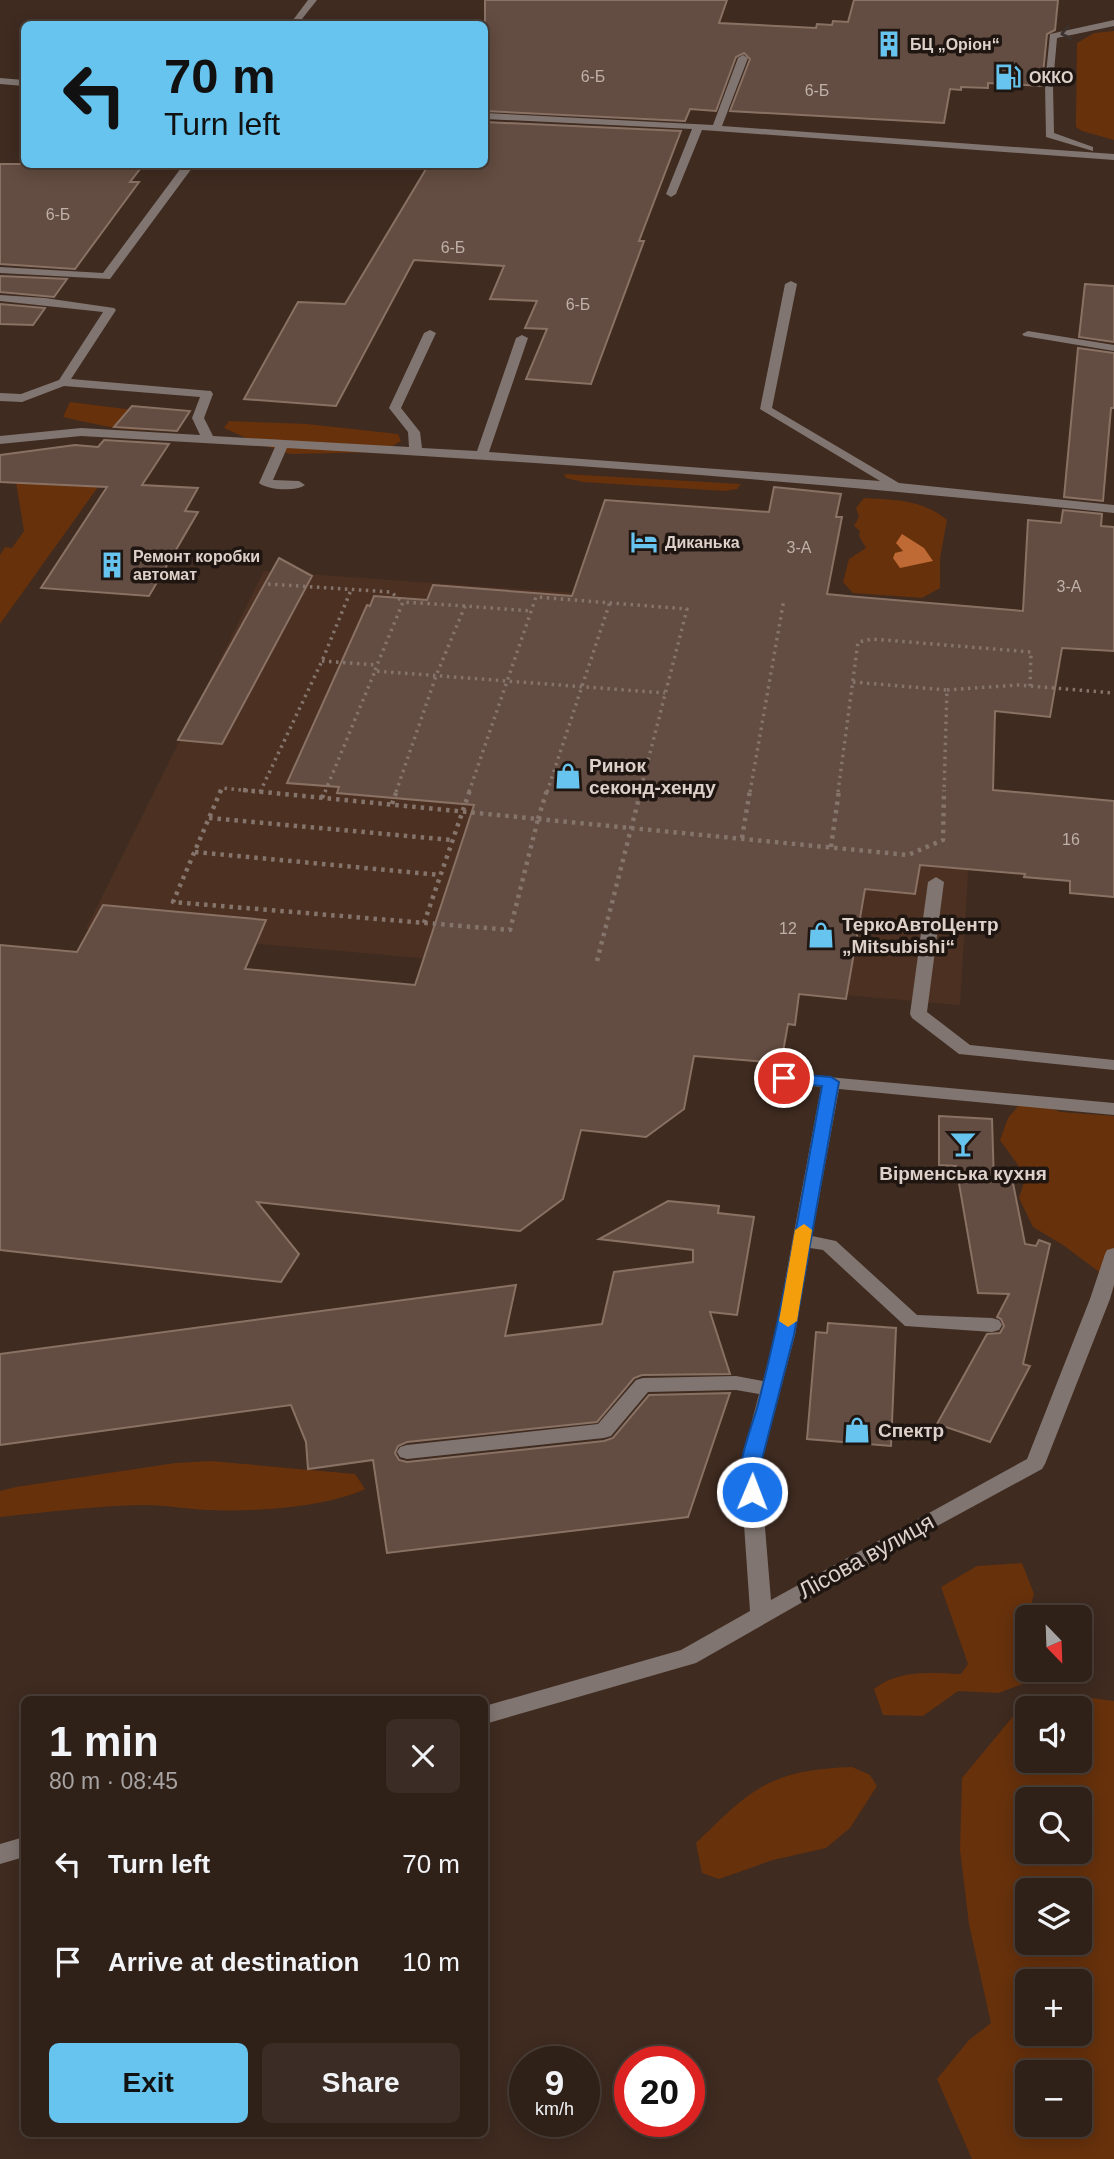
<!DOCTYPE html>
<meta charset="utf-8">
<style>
:root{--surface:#2f2018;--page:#3b2d25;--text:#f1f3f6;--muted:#a7a3a2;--line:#4a3e37;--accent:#66c4ef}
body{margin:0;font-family:Arial,sans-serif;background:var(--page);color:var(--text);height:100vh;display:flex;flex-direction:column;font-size:26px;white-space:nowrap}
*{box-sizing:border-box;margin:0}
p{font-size:23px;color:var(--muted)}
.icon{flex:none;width:38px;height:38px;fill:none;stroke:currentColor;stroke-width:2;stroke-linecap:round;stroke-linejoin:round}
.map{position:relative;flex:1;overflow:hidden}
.drawer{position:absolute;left:21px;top:1696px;width:467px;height:441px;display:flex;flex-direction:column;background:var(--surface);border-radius:10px;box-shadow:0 4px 18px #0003,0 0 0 2px var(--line)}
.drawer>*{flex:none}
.top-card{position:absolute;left:21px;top:21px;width:467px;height:147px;border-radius:10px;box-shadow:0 4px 18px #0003,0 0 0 2px var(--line);background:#66c4ef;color:#111;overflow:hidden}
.needle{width:46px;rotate:157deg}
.controls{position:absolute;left:1015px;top:1605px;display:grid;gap:14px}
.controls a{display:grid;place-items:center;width:77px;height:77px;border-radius:10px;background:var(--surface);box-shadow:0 4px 18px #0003,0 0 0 2px var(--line);font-size:35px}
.speed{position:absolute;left:509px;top:2046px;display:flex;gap:14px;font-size:35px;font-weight:700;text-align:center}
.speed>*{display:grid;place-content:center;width:91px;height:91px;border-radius:50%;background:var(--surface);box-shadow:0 4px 18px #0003,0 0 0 2px var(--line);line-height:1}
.speed small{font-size:18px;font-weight:400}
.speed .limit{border:10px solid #d22;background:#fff;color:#111}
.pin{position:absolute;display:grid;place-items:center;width:60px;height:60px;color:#fff;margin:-30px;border:4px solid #fff;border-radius:50%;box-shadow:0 2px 7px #0007}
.me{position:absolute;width:77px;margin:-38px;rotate:1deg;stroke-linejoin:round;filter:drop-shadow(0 0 5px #0008)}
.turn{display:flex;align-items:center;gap:24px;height:147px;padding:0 28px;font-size:32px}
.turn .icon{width:91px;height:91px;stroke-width:2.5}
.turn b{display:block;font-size:49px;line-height:60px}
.round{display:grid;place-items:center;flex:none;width:74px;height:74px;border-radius:10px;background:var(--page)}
.summary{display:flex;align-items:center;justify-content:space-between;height:119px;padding:0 28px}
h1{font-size:42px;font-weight:800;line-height:52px}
.action{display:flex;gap:14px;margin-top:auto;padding:14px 28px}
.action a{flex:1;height:80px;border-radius:10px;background:var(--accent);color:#111;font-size:28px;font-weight:800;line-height:80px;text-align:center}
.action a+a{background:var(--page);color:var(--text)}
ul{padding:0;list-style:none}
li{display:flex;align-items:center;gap:21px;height:98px;padding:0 28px}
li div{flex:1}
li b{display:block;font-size:26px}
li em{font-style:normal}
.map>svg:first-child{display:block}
.built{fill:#4c3122}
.green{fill:#67310c;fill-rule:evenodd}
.water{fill:#bf6934}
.building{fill:#634c41;stroke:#897164;stroke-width:2}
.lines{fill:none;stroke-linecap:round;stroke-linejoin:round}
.path-far1{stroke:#85746b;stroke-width:3.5;stroke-dasharray:2.5 4.5;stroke-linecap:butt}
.path{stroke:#85746b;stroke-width:4.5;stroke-dasharray:3.5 5;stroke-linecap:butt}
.minor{fill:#807570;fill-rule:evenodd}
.oneway{stroke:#3c322e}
.route{fill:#1a73e8;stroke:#114b97;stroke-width:2}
.slow{fill:#f59e0b}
.labels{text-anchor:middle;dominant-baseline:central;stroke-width:7;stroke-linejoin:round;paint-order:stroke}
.far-poi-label{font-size:16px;font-weight:bold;fill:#ded1ca;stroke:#1f1611;text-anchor:start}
.number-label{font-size:16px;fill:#bfb0a8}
.poi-label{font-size:19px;font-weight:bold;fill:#ded1ca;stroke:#1f1611;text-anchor:start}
.near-street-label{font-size:23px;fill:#ded1ca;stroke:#1f1611}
</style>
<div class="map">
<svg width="1114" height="2159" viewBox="0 0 1114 2159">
<rect width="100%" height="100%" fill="#3f2b20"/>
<path class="built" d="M264,571L983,622L960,1005L86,929Z"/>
<path class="green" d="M1114,31V140L1082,131L1076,127V118L1077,43L1094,33Z
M70,402L133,410L177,425C141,437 100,425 63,417Z
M229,421L307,424L398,434L401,441L383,452L290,454L255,442L224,428Z
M564,474L741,484L737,489L725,491L583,482L566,478Z
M16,482L98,487L0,624V555L5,547L12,548L24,531Z
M864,498C896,500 921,499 947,520L940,558V588L922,598L853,593L843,582L849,559L866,548L859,536L860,531L854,526L859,517L856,508Z
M1024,1099L1061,1112L1114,1116V1283L1063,1245L1033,1227L1019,1198L1026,1176L1000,1140L1008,1118Z
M211,1461L355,1474L365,1489C324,1508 253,1512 207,1510C186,1509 165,1505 144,1505C95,1506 48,1512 0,1517V1491L16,1487L175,1463Z
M1022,1563L1034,1594L1024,1631L1027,1640V1670H1031L1028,1682L998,1693L958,1691L923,1716L883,1715L874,1689C900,1669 931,1673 961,1674L968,1664L941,1587L977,1566Z
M1068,1695L1114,1701V2159H972L937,2079L969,2040L991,2023L969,1924L960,1850L962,1778L1015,1714L1027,1710V1760H1080V1708H1031ZM1080,1799V1852H1027V1799ZM1027,1890H1080V1942H1027ZM1080,1981V2034H1027V1981ZM1080,2072V2124H1027V2072Z
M852,1767L870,1775L877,1786L850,1828L826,1848L773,1860L719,1879L702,1873L696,1843C752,1788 770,1770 852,1767Z"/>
<path class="water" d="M902,534L924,548L933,561L900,568L893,558L895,553L903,551L896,543Z"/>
<path class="building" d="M485,0H727L719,23L816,28L817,24L832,25L833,21L848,22L854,0H1058L1055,30L1047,34L1043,74L1051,75L1050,83L1043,82L1042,86L988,83V88L961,87V90L950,89L944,123L730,111L750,59L744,53L736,57L716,111L690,109L685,121L485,111Z
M485,122L681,131L639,241H644L591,384L526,379L547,329L525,328L537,301L490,299L504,266L414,260L336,406L244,399L298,302L345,304L429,164H485Z
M0,164H144L130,182H139L75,269L0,264Z
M0,276L67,279L54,297L0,292Z
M1085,284L1114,286V342L1079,337Z
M0,304L45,308L33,325L0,324Z
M1078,348L1114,353V408H1111L1103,501L1064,497Z
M132,406L190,411L177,431L114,427Z
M104,440L169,444L142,485L198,488L185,511L198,512L149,596L41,588L107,487L0,482V455L75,445L98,447Z
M774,487L841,494L836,517H842L827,594L847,596L1023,611L1028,520L1061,523L1063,510L1102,514L1101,526L1114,527V651L1062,648L1050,717L995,711L993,790L1114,801V897L1070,893V881L1024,877L1025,874L920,865L915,894L865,889L846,999L799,994L795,1025L788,1024L781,1063L694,1056L684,1109L646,1137L581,1130L563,1199L520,1231L257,1202L299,1254L281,1282L0,1250V945L77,952L103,905L266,920L245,969L415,985L474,805L337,793L339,787L287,783L367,605L370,606L374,596L427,600L433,585L572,596L605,500L769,512Z
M279,558L312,576L222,744L178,740Z
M939,1116L992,1119L994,1183H1013L1025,1244L1036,1246L1039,1240L1050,1244L1023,1364L1030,1366L990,1442L937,1424L987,1334L1000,1333L1004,1326L1001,1319L997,1317L1009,1294L978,1293L956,1166L939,1165Z
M668,1201L719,1206L718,1213L754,1217L737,1315L710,1312L730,1374L642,1375L634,1378L597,1422L407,1442L398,1446L395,1453L399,1460L407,1462L604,1441L613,1438L649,1395L730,1393L688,1517L387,1553L373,1460L308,1469L306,1442L291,1405L0,1445V1354L516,1285L505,1336L602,1324L614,1272L693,1262V1250L599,1239Z
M828,1323L896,1328L891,1446L807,1439L816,1332L827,1333Z"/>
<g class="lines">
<path class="path-far1" d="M268,584L391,592L403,602
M322,661L377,665
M375,670L403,602L465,606
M853,682L947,690L944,792
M947,690L1018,685L1114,693
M220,792L222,788L260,792
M260,792L322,661L351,590
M325,792L375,671L665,693
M396,792L436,676L465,606L531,611
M469,792L536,597L687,609L640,792
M547,792L610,602
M750,792L784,599
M838,792L858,642L872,639L1031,652L1030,686"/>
<path class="path" d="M221,790L173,902L510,930L538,819
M243,790L538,819
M322,798L325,790
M392,804L397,790
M209,818L452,840
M538,819L908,855L943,840L944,790
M538,819L547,790
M742,838L750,790
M831,847L839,790
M195,852L440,875
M424,923L470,790
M597,961L641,790"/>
<path class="minor" d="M308,0H317L298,24H290Z
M1114,20V26L1057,38L1054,72L1046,74L1050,34Z
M743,55L748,58L722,126L1114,154V160L702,130L676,194L671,197L666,194L692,129L485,119V113L713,125L738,58Z
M0,78L24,80V86L0,84Z
M1045,84L1053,86L1054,133L1093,147V151L1046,137Z
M184,164H195L110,279L0,273V267L103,273Z
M791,281L797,284L772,408L899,483L1114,505V513C839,484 563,463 287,448L273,480L299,481L305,485C296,492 268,490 259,483L275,447L81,436L0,444V436L81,428L200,435L192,418L200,397L64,386L22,402L0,401V393L21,394L59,380L103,312L0,301V295L45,298L114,308L116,310L71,379L211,391L213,394L204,418L213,436L409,447L408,432L389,408L424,333L430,330L436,333L401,408L420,432L422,448L477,451L516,338L522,335L528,338L489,452L880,481L760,409L785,284Z
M1028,331L1114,345V351L1024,336L1022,334Z
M936,877L944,882L927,1012L970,1045L1114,1060V1070L959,1054L912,1018L910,1014L928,882Z
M784,1073L1114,1103V1115L839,1089L812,1236L836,1241L917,1315L992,1318L999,1320L1002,1325L999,1330L992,1332L905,1326L823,1250L810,1248L795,1335L760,1467L771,1600L1027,1459L1090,1299L1105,1254L1107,1250L1114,1248V1285L1110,1299L1045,1464L1042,1469L906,1543L696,1663L485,1724V1706L681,1650L750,1611L740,1467L759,1394L736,1390L648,1392L611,1436L604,1438L407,1459L400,1457L397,1452L400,1447L407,1445L598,1424L636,1380L643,1378L736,1376L763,1381L775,1335L821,1087L778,1082L775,1078L778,1074Z
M24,1837V1857L0,1864V1844Z"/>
</g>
<defs><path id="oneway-chevron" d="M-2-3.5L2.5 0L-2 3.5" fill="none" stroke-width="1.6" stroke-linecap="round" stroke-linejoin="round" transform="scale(1.75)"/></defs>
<use class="oneway" href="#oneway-chevron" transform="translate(1066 33) rotate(168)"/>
<path class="route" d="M784,1073L831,1077L839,1082L794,1335L760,1467L762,1492L759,1496H745C732,1472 750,1433 757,1408C785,1302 802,1194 822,1086L778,1081L776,1078L778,1075Z"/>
<path class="slow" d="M804,1224L812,1230L797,1321L788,1327L779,1321L795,1230Z"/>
<defs>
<g id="building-bare" transform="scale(2.1)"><path d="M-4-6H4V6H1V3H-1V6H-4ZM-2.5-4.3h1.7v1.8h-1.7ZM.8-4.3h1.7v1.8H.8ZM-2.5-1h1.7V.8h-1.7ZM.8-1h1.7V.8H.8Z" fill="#66c4ef" stroke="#1f1611" stroke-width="2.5" paint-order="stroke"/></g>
<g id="fuel-bare" transform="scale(2.1)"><path d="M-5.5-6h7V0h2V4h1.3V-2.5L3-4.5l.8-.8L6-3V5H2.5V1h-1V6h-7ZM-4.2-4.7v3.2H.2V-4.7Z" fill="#66c4ef" stroke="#1f1611" stroke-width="2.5" paint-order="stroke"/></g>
<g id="hotel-bare" transform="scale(2.1)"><path d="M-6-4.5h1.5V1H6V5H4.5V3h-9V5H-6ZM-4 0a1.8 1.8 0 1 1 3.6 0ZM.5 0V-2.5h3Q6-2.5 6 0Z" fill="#66c4ef" stroke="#1f1611" stroke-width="2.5" paint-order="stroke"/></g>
<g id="shop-bare" transform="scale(2.1)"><path d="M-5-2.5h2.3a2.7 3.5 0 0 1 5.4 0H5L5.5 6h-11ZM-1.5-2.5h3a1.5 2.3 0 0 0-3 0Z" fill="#66c4ef" stroke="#1f1611" stroke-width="2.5" paint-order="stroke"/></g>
<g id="bar-bare" transform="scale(2.1)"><path d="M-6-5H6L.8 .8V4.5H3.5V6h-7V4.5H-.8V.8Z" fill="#66c4ef" stroke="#1f1611" stroke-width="2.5" paint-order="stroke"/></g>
</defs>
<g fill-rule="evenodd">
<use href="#building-bare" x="889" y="44"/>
<use href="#fuel-bare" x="1008" y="77"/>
<use href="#hotel-bare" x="644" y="542"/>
<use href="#building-bare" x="112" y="565"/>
<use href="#shop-bare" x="568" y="776"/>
<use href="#shop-bare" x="821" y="935"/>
<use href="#bar-bare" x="963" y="1144"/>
<use href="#shop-bare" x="857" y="1430"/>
</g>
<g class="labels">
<g class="far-poi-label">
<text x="910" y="44">БЦ „Оріон“</text>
<text x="1029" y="77">ОККО</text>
<text x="665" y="542">Диканька</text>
<text x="133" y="556">Ремонт коробки<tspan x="133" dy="18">автомат</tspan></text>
</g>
<g class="number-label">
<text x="593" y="76">6-Б</text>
<text x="817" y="90">6-Б</text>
<text x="58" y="214">6-Б</text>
<text x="453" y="247">6-Б</text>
<text x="578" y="304">6-Б</text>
<text x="799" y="547">3-А</text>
<text x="1069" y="586">3-А</text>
<text x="1071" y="839">16</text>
<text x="788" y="928">12</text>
</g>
<g class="poi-label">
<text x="589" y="765">Ринок<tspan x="589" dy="22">секонд-хенду</tspan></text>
<text x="842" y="924">ТеркоАвтоЦентр<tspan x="842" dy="22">„Mitsubishi“</tspan></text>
<text x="963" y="1173" text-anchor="middle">Вірменська кухня</text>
<text x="878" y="1430">Спектр</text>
</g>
<g class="near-street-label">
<text transform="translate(866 1556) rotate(-29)">Лісова вулиця</text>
</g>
</g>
</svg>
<div class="controls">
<a><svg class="needle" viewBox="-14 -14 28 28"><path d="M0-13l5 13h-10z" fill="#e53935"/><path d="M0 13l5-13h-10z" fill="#a7a3a2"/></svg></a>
<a><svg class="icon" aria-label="sound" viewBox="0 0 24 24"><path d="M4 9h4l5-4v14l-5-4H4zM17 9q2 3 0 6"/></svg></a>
<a><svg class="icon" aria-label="search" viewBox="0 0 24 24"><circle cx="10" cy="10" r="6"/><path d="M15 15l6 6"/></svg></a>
<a><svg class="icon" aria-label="layers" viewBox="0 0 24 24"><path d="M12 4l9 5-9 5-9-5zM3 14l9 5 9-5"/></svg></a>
<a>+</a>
<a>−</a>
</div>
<div class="speed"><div>9<small>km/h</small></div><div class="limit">20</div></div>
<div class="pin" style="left:784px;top:1078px;background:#d93025"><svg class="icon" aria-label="arrive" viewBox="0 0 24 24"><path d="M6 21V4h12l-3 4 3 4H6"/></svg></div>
<svg class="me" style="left:752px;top:1492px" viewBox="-20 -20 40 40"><circle r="17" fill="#1a73e8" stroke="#fff" stroke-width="3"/><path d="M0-11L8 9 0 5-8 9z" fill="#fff"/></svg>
<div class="top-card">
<div class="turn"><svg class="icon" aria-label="left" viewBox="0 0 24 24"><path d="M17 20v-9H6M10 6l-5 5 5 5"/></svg><div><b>70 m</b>Turn left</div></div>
</div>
<section class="drawer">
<div class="summary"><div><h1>1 min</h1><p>80 m · 08:45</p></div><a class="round"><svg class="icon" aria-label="close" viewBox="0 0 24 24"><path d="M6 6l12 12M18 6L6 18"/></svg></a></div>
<ul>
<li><svg class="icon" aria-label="left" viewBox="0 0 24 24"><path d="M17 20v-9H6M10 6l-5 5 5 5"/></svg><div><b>Turn left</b></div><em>70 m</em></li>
<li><svg class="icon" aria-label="arrive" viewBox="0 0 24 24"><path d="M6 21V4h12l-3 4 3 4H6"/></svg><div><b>Arrive at destination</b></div><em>10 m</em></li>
</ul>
<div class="action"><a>Exit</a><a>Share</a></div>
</section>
</div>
